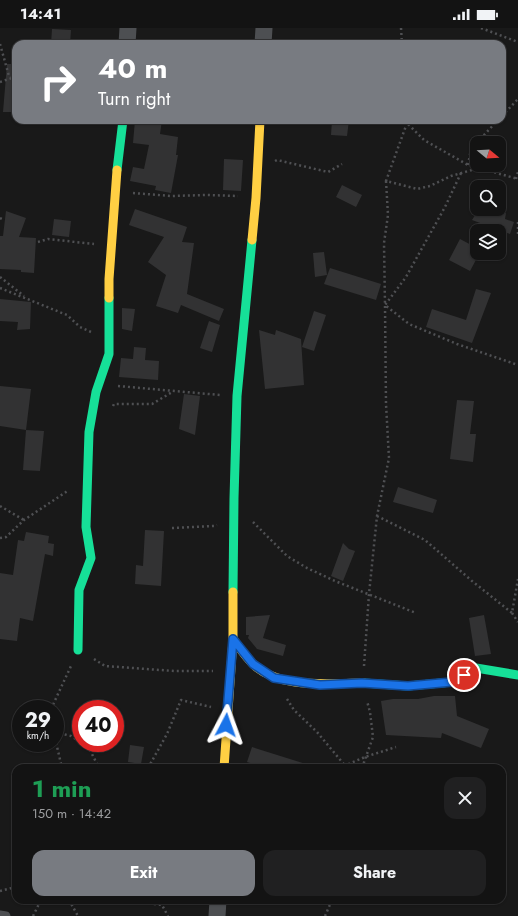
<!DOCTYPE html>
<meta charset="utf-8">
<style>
:root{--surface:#131313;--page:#202021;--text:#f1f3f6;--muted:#9d9ea0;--line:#323233;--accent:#787b81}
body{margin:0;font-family:Jost,sans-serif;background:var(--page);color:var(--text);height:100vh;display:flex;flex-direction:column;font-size:15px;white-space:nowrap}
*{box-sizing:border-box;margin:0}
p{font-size:13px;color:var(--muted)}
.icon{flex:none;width:22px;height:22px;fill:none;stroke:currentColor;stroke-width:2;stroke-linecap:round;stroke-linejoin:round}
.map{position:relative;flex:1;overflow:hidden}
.drawer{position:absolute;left:12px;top:736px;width:494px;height:140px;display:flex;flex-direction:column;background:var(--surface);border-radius:12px;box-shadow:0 1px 3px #0004,0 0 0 1px var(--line)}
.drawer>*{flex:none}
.hud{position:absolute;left:12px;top:12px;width:494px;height:84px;border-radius:12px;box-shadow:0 1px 3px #0004,0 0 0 1px var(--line);background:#787b81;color:#fff;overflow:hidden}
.needle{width:26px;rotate:108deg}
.fabs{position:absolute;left:470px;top:108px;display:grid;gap:8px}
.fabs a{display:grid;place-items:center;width:36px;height:36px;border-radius:8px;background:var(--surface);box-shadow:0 1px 3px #0004,0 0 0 1px var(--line);font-size:20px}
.speed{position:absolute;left:12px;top:672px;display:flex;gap:8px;font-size:20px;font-weight:700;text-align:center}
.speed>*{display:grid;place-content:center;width:52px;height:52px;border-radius:50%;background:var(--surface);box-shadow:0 1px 3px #0004,0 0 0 1px var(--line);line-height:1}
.speed small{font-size:10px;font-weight:400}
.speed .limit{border:6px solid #d22;background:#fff;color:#111}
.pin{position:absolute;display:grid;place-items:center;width:34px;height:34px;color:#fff;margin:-17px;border:2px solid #fff;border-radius:50%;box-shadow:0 1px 4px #0007}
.me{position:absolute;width:44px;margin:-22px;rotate:4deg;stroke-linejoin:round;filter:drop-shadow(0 0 3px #0008)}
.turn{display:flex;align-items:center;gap:14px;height:84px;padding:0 20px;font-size:18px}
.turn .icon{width:52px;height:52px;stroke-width:2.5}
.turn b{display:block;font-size:28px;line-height:34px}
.round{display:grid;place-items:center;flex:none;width:42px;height:42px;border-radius:12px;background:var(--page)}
.summary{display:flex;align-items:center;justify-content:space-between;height:68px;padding:0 20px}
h1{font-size:24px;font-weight:700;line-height:30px;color:#1e9e55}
.button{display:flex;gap:8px;margin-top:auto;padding:8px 20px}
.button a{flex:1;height:46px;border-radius:12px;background:var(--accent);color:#fff;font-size:16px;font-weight:700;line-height:46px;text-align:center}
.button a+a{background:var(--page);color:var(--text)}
.status{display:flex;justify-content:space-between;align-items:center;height:28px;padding:0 20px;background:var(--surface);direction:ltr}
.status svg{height:11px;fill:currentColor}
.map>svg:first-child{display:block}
.building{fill:#323233}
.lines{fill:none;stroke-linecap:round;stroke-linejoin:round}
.path{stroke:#4f5053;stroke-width:2.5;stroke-dasharray:2 3;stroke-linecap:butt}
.lane{stroke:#4d4f52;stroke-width:9}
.street{stroke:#4d4f52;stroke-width:17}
.fast{stroke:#16e098;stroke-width:9}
.slow{stroke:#ffcf43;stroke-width:9}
.route-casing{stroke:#114b97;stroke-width:10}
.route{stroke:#1a73e8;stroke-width:7}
</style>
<div class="status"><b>14:41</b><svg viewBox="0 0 49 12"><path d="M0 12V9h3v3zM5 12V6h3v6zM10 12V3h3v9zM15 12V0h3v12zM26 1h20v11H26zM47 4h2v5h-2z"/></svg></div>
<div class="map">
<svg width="518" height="888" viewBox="0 0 518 888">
<rect width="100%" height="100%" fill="#191919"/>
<path class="building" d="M52,1L71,2L70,16H51Z
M7,36H16V84H3Z
M135,92H162L160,106L178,109L176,127H178L171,165L155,162L156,158L130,153L133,139L144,141L149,117L133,115Z
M332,92H349L347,108L331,107Z
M224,131L243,132L241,163L223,162Z
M342,157L362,167L356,179L336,169Z
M135,181L187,199L182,214L194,215L187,266L224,281L219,293L181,277L178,285L156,278L166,247L148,234L164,209L129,197Z
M479,181H495L506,185L505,191L514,194L510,206L472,192Z
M6,183L26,190L19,209L36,210L34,245L21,244V242L0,241V208H3Z
M54,191L71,193L69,209L52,207Z
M460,211L477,220V230L470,243L449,232Z
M324,224L327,247L315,249L313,225Z
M330,240L381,256L376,272L324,256Z
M476,261L491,265L472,315L426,299L432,281L466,292Z
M0,271L31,274L30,301L17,302L18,294L0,293Z
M122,280L135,281L132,303L122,301Z
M314,283L326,287L314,323L302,319Z
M209,293L220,297L212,324L200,320Z
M259,302L275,307L276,302L301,311L304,357L265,361Z
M134,319L146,320L145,332L159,333L158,352L119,349L121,330L133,331Z
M0,358L31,361L26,402L0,398Z
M184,366L200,368L195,407L179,401Z
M457,372L474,373L470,406H476L473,434L450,431Z
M26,402L44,403L40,443L23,442Z
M398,459L437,472L433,485L393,474Z
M145,502L164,503L161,558L135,556L136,537L143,538Z
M26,504L49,508L48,515L54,516L53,528L45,526L33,593L20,590L17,613L0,611V545L13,547L18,512L24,513Z
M343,515L349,521L355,523L343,553L331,548Z
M270,587L263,610L286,617L283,628L257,621L248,610L249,607H246V589Z
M484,587L491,626L475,628L469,590Z
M434,668H455L457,688L489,701L481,720L442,705L441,710L386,707L381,673L393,671H418Z
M130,717L144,719L141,736L128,734Z
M252,719L309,737V740H266L247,734Z"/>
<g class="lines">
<path class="path" d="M401,0L402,16
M481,0L518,14
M0,16L9,48L16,51
M0,54L12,50
M502,88L518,71
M406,92L407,95L424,112L468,137L518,151
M407,95L386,153L417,161L430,158L451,148L479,140
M275,133L277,132L328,144L342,136
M468,137L471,121L498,92
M516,151L518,144
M386,153L388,187L384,215L385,277L406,249L445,179L461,145
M133,165L171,168L207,167L238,168
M0,190L2,191
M518,194V206
M38,214L48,211L94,216
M0,249L24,268
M0,260L67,287L80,299L91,304
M118,358L220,367
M113,378L114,376H152L174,363
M0,478L24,492
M377,488L425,512L472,553L512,585L518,551
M253,494L287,528L307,540L335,553L416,585
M172,500L214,498L217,497
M0,510L6,509L24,492L69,462
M512,585L518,594
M94,631L105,638L174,643H213
M364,638L369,566L377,488L389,430L386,376L385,277L409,296L457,316L518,337
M287,671L294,682L317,704L347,740
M51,681L71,638
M55,704L71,708L81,714
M55,710L62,740
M83,715L88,718L98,738
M148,740L167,706L181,672L211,679
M339,740L365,729L396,719
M362,740L373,709L370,684L367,673
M0,863L16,859
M69,872L78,888
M152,872L153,876L162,877L168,888
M33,888L41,872
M325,888L332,872"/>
<path class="lane" d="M0,887L6,888"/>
<path class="street" d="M127,16L128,0
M263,16L264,0
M217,888L218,872"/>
<path class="fast" d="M117,142L123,92
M233,564L234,470L237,368L252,212
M78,622L79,562L91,530L86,499L89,404L96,364L109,326V270
M364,655L408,658L452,654L476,640L518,647"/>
<path class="slow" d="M252,212L256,170L260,92
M109,270V251L117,142
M233,611C239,619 245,628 252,635C278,662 330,655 364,655
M224,740L233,611V564"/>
</g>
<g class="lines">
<g class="route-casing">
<path id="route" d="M226,697L233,611L253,636L274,650L320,657L362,655L408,658L452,654L464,647"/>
</g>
<use href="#route" class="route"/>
</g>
</svg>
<div class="fabs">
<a><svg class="needle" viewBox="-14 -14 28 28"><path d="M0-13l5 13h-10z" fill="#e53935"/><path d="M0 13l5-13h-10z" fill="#9d9ea0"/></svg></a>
<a><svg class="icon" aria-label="search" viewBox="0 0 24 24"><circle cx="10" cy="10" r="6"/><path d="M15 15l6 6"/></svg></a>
<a><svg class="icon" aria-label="layers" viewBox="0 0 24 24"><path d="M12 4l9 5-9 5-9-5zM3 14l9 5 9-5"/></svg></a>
</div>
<div class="speed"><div>29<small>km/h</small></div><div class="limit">40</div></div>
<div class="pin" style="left:464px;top:647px;background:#d93025"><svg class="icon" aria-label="arrive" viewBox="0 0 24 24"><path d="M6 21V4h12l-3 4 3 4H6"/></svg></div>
<svg class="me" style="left:226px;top:697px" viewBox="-20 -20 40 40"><path d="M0-17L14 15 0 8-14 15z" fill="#1a73e8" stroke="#fff" stroke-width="4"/></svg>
<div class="hud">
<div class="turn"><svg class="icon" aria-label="right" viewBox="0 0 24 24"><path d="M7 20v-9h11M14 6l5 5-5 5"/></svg><div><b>40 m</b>Turn right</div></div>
</div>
<section class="drawer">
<div class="summary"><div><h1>1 min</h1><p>150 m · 14:42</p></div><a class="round"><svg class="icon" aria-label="close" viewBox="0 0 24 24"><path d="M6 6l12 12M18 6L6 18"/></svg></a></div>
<div class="button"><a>Exit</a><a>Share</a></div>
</section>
</div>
